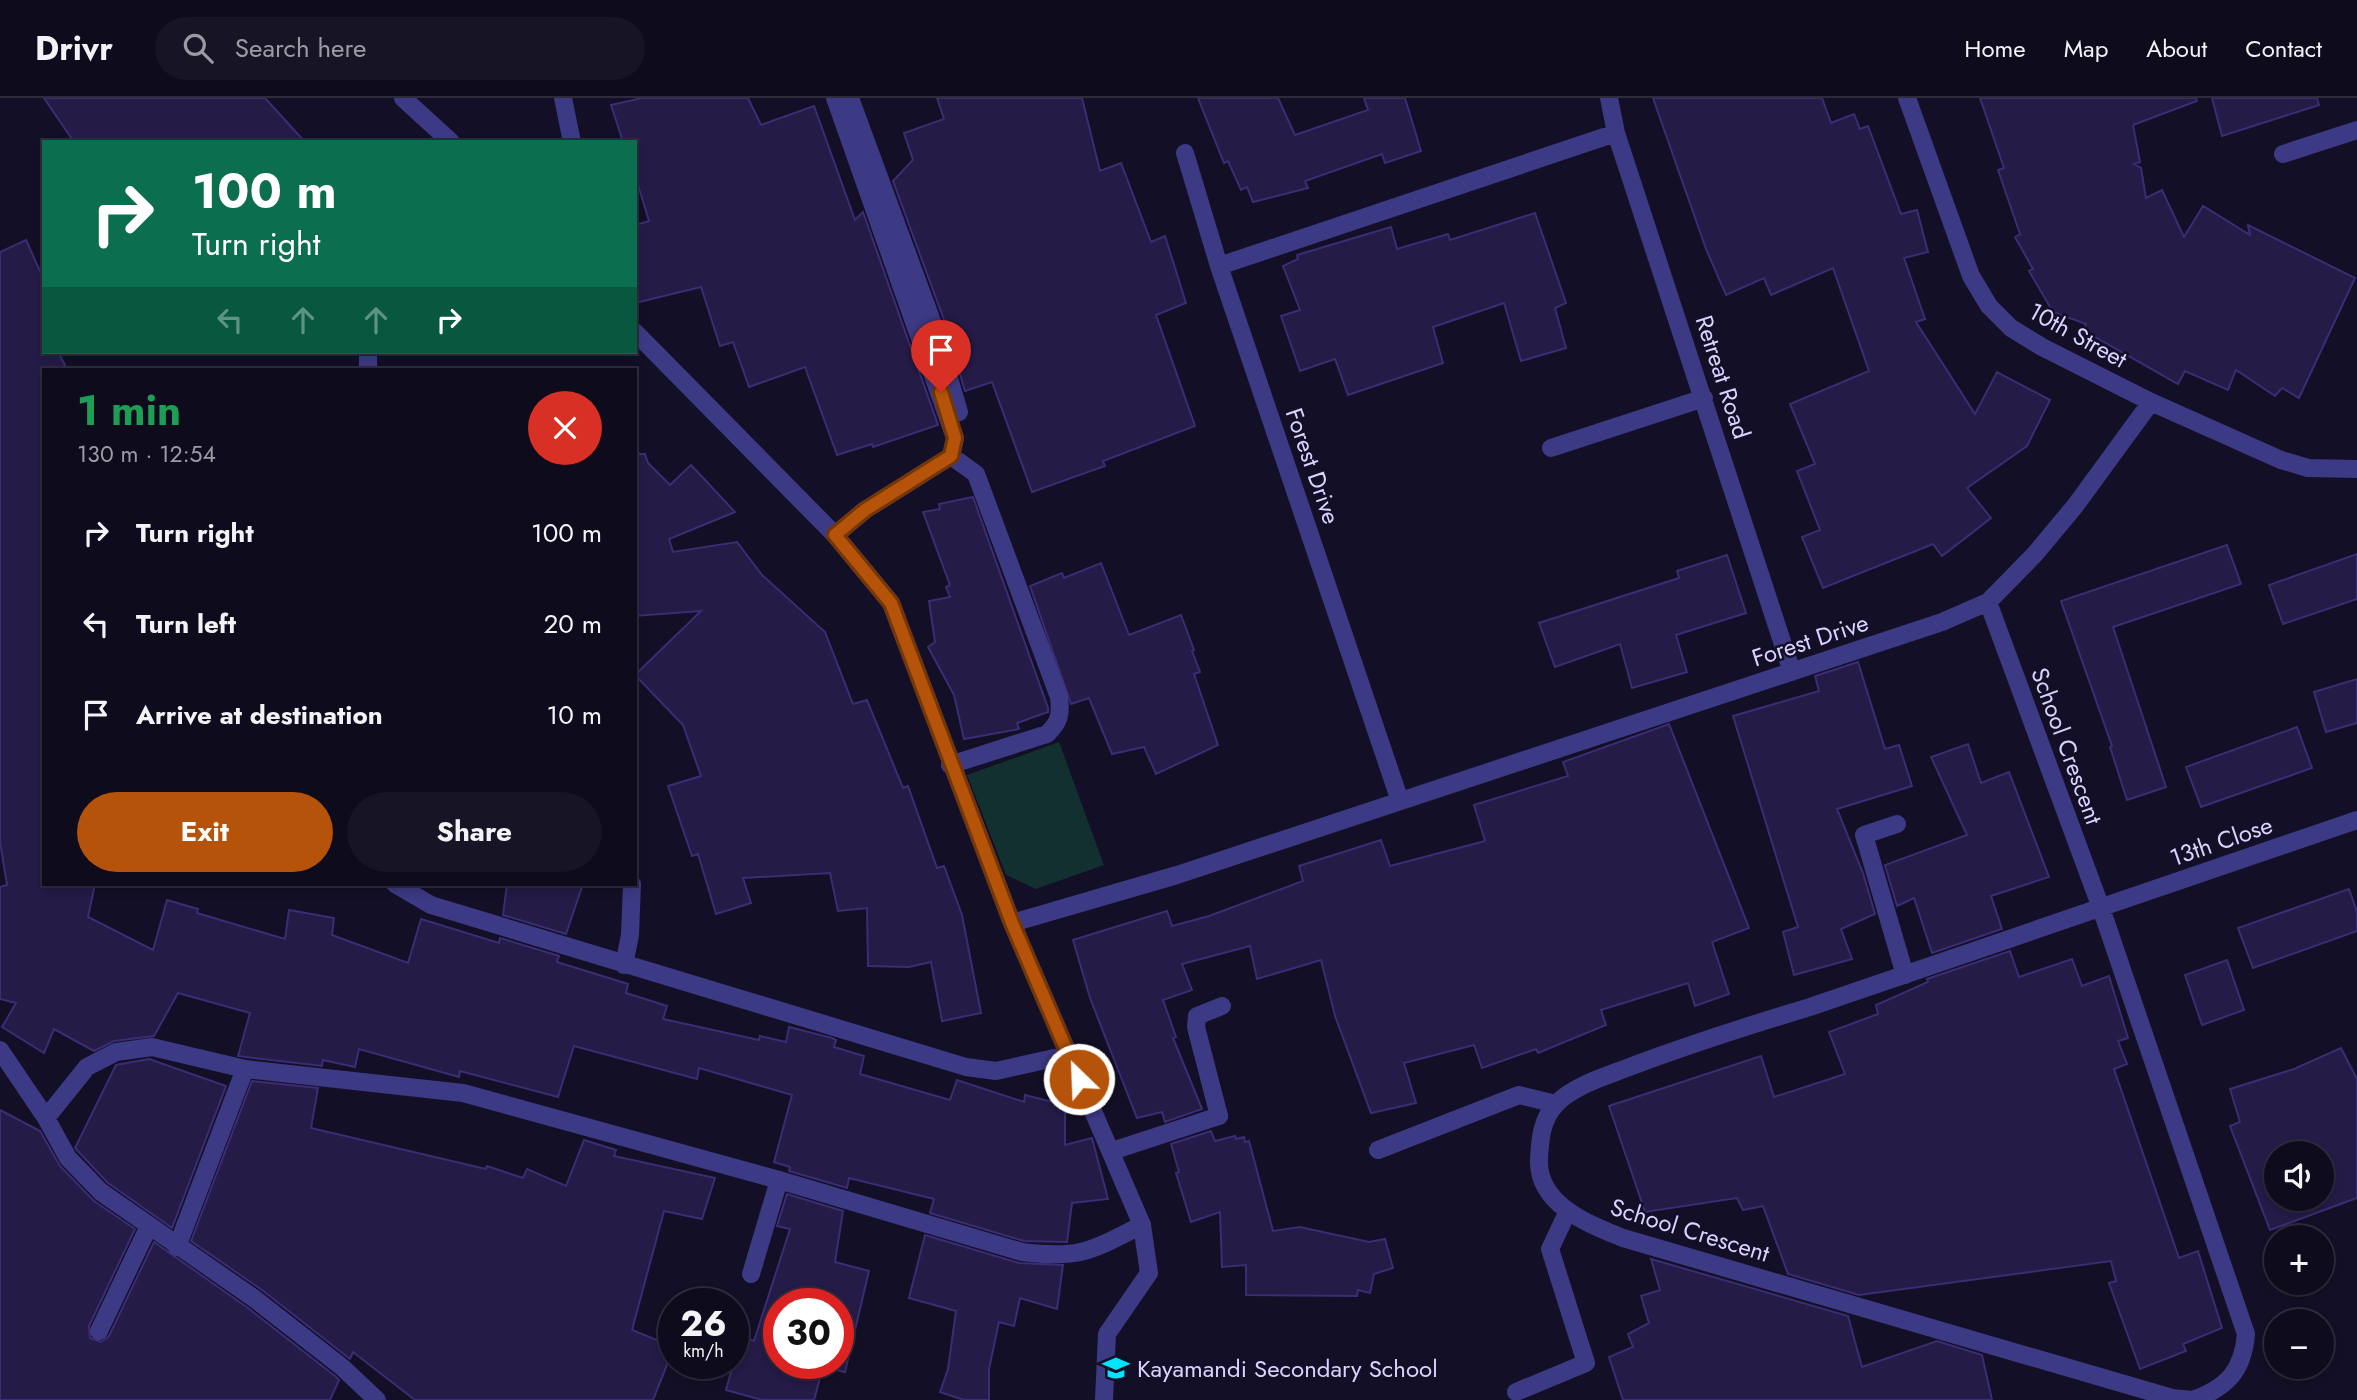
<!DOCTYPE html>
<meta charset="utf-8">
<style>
:root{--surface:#0e0b1c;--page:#171425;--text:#f1f3f6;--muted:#9b9ba3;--line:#2e2b3b;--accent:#b45309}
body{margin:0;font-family:Jost,sans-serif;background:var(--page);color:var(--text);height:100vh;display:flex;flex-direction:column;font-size:26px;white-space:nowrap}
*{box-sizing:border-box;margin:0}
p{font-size:23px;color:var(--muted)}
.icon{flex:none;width:38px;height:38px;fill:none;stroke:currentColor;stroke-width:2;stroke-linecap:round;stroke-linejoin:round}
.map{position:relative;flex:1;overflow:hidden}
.sheet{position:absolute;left:42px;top:270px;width:595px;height:518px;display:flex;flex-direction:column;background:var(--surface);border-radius:0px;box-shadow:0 4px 10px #0003,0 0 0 2px var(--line)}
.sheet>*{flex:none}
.hud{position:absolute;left:42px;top:42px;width:595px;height:214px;border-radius:0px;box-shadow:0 4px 10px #0003,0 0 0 2px var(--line);background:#0b6e4f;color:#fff;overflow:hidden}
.buttons{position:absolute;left:2264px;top:1043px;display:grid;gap:14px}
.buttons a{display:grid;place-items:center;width:70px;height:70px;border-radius:50%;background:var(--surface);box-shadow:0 4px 10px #0003,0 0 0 2px var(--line);font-size:35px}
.speed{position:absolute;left:658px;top:1190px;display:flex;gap:14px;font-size:35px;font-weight:700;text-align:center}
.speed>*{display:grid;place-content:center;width:91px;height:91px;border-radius:50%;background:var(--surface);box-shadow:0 4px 10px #0003,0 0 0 2px var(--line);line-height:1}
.speed small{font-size:18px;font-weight:400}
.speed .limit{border:10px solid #d22;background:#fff;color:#111}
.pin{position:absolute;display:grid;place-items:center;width:60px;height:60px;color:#fff;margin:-72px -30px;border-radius:50% 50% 50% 0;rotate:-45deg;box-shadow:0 0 7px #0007}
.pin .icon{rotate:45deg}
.me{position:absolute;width:77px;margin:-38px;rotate:336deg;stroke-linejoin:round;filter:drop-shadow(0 0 5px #0008)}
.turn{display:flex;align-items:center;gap:24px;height:147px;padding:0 35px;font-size:32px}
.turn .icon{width:91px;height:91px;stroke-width:2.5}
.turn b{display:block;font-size:49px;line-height:60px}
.lanes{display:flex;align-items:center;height:66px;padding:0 35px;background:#0003;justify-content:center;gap:35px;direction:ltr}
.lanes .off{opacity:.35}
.round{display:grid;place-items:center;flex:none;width:74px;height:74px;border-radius:37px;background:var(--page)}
.summary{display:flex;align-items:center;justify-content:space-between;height:119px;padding:0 35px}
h1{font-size:42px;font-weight:700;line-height:52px;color:#1e9e55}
.primary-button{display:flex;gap:14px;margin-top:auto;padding:14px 35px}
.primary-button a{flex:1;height:80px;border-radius:42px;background:var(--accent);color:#fff;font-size:28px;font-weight:700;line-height:80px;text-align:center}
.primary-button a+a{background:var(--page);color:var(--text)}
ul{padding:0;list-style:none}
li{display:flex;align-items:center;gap:21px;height:91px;padding:0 35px}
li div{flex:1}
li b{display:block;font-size:26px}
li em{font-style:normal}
header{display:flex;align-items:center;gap:42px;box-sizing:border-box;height:98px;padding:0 35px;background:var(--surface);border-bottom:2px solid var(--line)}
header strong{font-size:33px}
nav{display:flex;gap:38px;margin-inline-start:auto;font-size:24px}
.search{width:490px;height:63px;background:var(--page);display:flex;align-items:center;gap:18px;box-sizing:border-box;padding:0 24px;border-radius:38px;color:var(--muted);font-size:26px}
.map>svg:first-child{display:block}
.green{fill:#12302f}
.building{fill:#241b47;stroke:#3b2d73;stroke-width:2;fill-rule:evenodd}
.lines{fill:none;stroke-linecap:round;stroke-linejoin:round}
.service{stroke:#3d3a85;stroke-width:18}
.minor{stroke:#3d3a85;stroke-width:18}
.route-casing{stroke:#753606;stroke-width:18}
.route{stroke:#b45309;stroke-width:12}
.labels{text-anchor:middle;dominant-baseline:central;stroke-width:5;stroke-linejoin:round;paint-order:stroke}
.street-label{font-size:24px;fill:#d9d4ff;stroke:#130f26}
.poi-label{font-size:24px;fill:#d9d4ff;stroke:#130f26;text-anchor:start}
</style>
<header>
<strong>Drivr</strong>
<div class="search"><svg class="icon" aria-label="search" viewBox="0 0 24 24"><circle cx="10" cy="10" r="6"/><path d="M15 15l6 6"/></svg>Search here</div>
<nav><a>Home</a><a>Map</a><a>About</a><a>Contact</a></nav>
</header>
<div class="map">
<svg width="2357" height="1302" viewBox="0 0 2357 1302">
<rect width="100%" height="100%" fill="#130f26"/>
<path class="green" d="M1059,644L1104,767L1036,791L1006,777L967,677Z"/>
<path class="building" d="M44,0H265L305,44H74Z
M642,0H748L761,27L814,8L855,122L863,114L938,327L873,349L872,346L837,357L805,269L749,289L733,244L720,248L701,189L635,205V127L649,123L635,77V44H623L611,7Z
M937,0H1082L1100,73L1121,65L1151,144L1165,138L1186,205L1156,217L1195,328L1103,363L1105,368L1032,394L992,284L965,293L944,222L893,83L913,62L904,35L944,21Z
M1198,0H1278L1295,37L1368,12L1364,0H1405L1421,53L1385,65L1382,56L1305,83L1308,90L1253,104L1247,89L1241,92L1228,63L1224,65Z
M1653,0H1822L1831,25L1854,16L1860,31L1868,28L1901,116L1917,112L1928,154L1904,160L1925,221L1916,224L1975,316L1997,274L2050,302L2027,348L1967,390L1991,420L1942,458L1933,446L1823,490L1802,439L1820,432L1797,373L1815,366L1790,306L1869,273L1833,170L1771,197L1764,180L1726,197L1706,151Z
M1980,0H2196L2197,3L2133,27L2140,64L2134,66L2141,70L2146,100L2162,92L2184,139L2203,108L2250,137L2248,127L2355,180L2299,300L2282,290L2275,298L2236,272L2228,292L2185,273L2178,286L2083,232L2086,226L2053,214L2029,173L2033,171L2015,139L2020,136L1998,72L2004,70Z
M2212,0H2317L2319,7L2222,38Z
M1535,115L1566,205L1555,210L1566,250L1521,263L1504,205L1433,229L1443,265L1348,297L1335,261L1300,273L1281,218L1300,212L1283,168L1298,161L1297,157L1391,129L1397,151L1448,136L1450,142Z
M26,142L44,182V254H58L67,271H44V786H95L88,819L153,852L167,802L198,811L197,815L285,841L289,812L334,820L332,837L408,865L421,821L499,845L500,840L559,858L557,864L628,886L626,895L667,908L663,921L759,942L760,938L786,944L789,929L832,940L836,942L834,949L864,958L860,976L950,1002L957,982L1024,1004L1025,997L1065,1007V1047L1092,1040L1108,1101L1072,1105L1067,1144L1024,1143L930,1115L934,1101L849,1080L847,1090L789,1073L790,1069L774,1064L792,997L699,970L697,981L574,948L558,999L460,973L459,979L359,951L355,969L323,962L322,968L238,958L250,915L178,895L154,938L114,943L94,953L54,931L44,955L2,929L16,905L0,901V789L7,787L0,744V154Z
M635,352L640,356H645L648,365L670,387L691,367L735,414L669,441L673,454L737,444L762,477L825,534L853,606L867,602L903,690L908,688L937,770L944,768L962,817L981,915L942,923L931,864L909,869L868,868L867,810L838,813L830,775L743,780L751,805L716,816L698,756L692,758L668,688L701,678L683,627L635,577L701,513L635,518Z
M973,399L1048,610V614L1017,625L1019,631L964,641L954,597L928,549L935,544L929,503L950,499L946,489L950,487L923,414L940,411L939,406Z
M2227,447L2241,486L2113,529L2166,689L2127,702L2110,649L2112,648L2061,503Z
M2357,456V501L2283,526L2269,487Z
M1727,457L1746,515L1676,537L1687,574L1632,590L1620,546L1555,569L1539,525L1679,480L1677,473Z
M1101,465L1129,537L1181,517L1194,552L1192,553L1200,574L1194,576L1218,647L1156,676L1144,649L1112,656L1089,600L1071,606L1030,488L1062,475L1064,480Z
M1858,564L1885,651L1899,647L1912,688L1837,711L1863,775L1875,816L1841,831L1852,861L1794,877L1783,834L1798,829L1733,618L1819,593L1815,578Z
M2357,581V625L2326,634L2314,594Z
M1669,626L1749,830L1712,844L1729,896L1695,908L1688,885L1601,912L1606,927L1538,955L1536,951L1482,970L1474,947L1404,965L1416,1005L1371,1015L1335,918L1321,862L1257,881L1250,848L1182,866L1192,892L1163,902L1176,939L1173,940L1202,1011L1165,1024L1162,1014L1137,1020L1090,900L1073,842L1167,813L1172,828L1209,818L1303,783L1299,768L1381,742L1390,768L1485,743L1474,707L1568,678L1563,664Z
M2297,629L2312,670L2201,709L2186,669Z
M1968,646L1981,685L2009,674L2049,779L1991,798L2002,831L1932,855L1914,800L1897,808L1885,767L1967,737L1931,659Z
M507,786H583L566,836L503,817Z
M2349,791L2357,814V833L2253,870L2238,830Z
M2010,853L2019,879L2072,861L2082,888L2109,878L2128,940L2118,943L2127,966L2114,971L2179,1160L2198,1153L2222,1230L2183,1246L2186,1253L2140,1271L2109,1185L2116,1183L2111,1163L1859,1197L1788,1176L1763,1108L1743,1112L1737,1100L1645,1114L1609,1008L1761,958L1774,999L1845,976L1829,934L1878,916L1876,907L1928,884L1927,881Z
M2227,862L2244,912L2202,927L2185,877Z
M2341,950L2357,981V1100L2270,1132L2230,1028L2240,1024L2230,991L2294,971ZM2277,1055H2322V1101H2277Z
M149,961L226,988L172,1130L108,1085L75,1050L116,967Z
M252,983L318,990L311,1030L486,1071L487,1068L523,1080L527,1071L566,1088L584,1042L616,1052L614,1058L715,1080L702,1121L664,1113L632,1232L674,1249L653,1302H415L353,1254L350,1261L262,1192L191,1143Z
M0,1012L40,1033L60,1068L94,1103L135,1131L89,1228L90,1240L101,1244L109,1238L154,1144L248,1210L335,1278L339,1282L330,1302H0Z
M1211,1033L1215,1043L1235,1038L1236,1041L1244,1039L1245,1044L1249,1043L1273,1133L1300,1129L1369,1144L1385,1141L1393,1170L1374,1176L1370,1195L1358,1192L1357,1198L1246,1197V1167L1222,1169L1220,1114L1191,1124L1176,1075L1179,1074L1171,1046Z
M787,1096L843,1113L835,1164L869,1173L845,1274L823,1269L814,1302H762L726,1292L741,1239L754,1243L790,1131L777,1128ZM779,1206H838V1265H779Z
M925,1137L1019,1165L1063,1167L1057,1211L1020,1200L1014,1228L999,1224L989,1271V1302H964L940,1294L948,1271L956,1213L909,1200Z
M1651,1161L1848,1218L1862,1269L1937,1243L1982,1257L1992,1302H1623L1609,1259L1633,1249L1628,1236L1649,1225L1641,1198L1660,1192Z"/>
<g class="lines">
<path class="service" d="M1897,726L1864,737L1905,877
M1219,1018L1196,929L1197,918L1222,908
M1378,1052L1519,997L1556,1006
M177,1149L245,971
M751,1176L779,1082
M99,1233L148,1130
M1516,1294L1586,1265L1550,1151L1568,1113
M1104,1302L1107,1236L1149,1175L1142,1127"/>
<path class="minor" d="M403,0L451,44
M563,0L572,44
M835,0L955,340L951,358L865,412L835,437
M850,0L933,226L959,314
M1609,0L1616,35L1792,574
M1907,0L1971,178L1989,208L2011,230L2042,249L2151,304L2281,362L2308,370L2357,371
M1185,55L1219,168L1400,703
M2283,56L2357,32
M1219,168L1616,35
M368,271V254
M1551,350L1704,300
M1988,504L2101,810L2246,1236C2243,1272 2228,1289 2193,1302
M950,667L1047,636C1060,624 1061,616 1059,599L976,376L951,358
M395,786L431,807L966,969L996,973L1068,957
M1012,825L1177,777L1942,524L1988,504L2035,456L2075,408L2151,304
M624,867L630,837L632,786
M0,952L46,1020L68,1060L101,1094L255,1201L342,1269L377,1302
M46,1020L87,969L116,954L152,949L245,971L463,995L779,1082L1022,1154C1082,1161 1090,1153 1142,1127L1012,825L891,505L835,437L635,234
M1112,1053L1219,1018
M2193,1302L2172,1300L1623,1140C1589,1126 1537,1107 1539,1061C1540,1042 1541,1022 1556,1006C1574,987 1607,978 1632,968C1691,946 1750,927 1810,909L2357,722"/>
</g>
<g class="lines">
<g class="route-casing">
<path id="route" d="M941,294L955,340L951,358L865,412L835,437L891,505L1012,825L1079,981"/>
</g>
<use href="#route" class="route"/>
</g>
<defs>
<g id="school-bare" transform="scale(2.1)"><path d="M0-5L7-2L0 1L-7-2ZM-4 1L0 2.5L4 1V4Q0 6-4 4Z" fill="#00e5ff" stroke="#130f26" stroke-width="2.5" paint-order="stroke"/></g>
</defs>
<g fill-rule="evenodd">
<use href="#school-bare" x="1116" y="1270"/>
</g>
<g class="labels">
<g class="street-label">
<text transform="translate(2078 237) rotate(29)">10th Street</text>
<text transform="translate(1723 279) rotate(72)">Retreat Road</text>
<text transform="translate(1313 368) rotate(71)">Forest Drive</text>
<text transform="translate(1810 542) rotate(-18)">Forest Drive</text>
<text transform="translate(2067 648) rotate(70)">School Crescent</text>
<text transform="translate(2221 743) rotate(-19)">13th Close</text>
<text transform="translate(1690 1132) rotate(17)">School Crescent</text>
</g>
<g class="poi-label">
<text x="1137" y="1270">Kayamandi Secondary School</text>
</g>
</g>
</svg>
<div class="buttons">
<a><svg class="icon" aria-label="sound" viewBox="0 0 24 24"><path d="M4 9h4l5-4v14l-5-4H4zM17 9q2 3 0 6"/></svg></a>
<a>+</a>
<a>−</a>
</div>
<div class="speed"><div>26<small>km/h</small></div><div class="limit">30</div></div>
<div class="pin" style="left:941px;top:294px;background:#d93025"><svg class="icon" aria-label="arrive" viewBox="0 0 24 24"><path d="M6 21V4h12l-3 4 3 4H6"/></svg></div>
<svg class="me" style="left:1079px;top:981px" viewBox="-20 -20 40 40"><circle r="17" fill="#b45309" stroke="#fff" stroke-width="3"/><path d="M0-11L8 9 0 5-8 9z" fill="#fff"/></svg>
<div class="hud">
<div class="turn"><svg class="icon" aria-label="right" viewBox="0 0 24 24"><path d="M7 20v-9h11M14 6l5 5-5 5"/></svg><div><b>100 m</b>Turn right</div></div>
<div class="lanes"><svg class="icon off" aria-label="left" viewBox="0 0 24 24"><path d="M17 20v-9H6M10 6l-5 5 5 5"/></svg><svg class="icon off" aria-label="ahead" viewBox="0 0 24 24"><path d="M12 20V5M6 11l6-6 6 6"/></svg><svg class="icon off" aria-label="ahead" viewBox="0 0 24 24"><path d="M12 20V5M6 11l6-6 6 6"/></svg><svg class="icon" aria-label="right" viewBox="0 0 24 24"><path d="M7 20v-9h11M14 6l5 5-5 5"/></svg></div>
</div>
<section class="sheet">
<div class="summary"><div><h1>1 min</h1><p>130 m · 12:54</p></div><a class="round" style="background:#d93025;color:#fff"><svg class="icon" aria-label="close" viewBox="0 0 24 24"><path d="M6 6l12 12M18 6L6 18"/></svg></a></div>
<ul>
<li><svg class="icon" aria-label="right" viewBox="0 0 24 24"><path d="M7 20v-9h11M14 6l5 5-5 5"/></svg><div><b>Turn right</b></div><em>100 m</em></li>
<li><svg class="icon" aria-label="left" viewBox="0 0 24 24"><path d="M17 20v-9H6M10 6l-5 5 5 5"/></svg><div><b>Turn left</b></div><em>20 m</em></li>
<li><svg class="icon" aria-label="arrive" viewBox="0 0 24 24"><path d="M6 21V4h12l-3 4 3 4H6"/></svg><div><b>Arrive at destination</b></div><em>10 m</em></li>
</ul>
<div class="primary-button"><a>Exit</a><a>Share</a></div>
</section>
</div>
